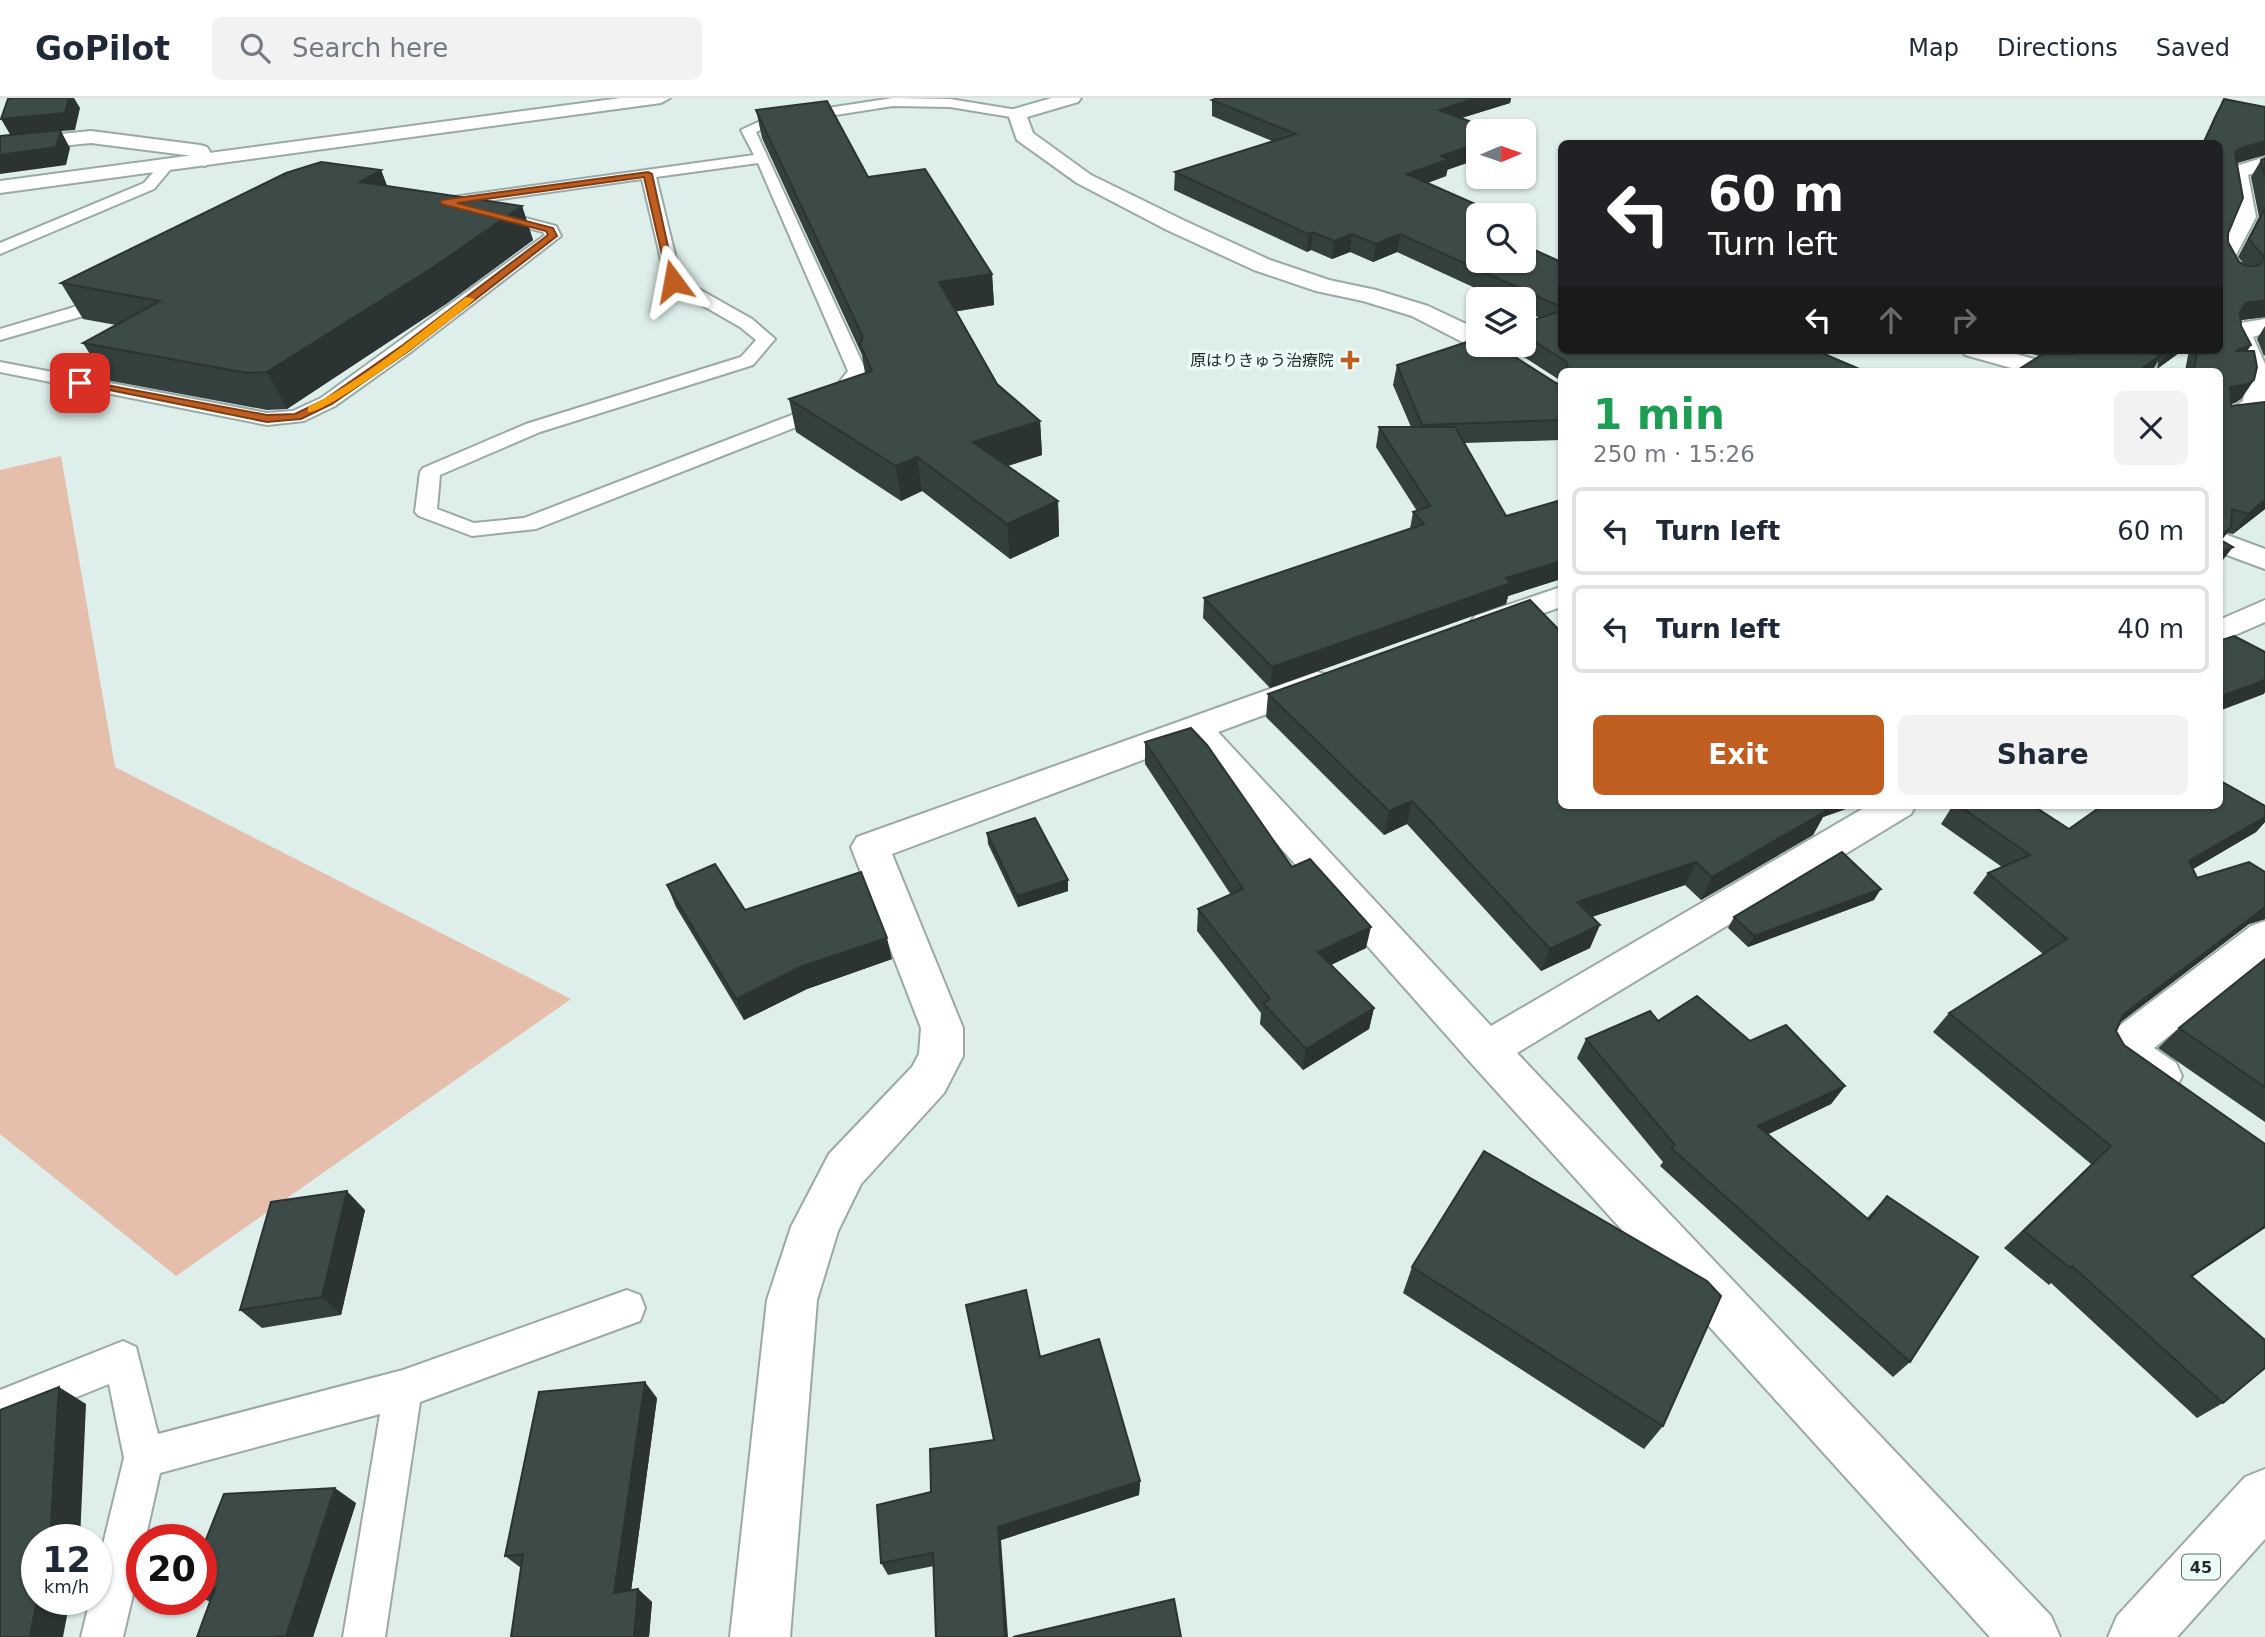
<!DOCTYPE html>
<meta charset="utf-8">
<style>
:root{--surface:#fff;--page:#f2f2f3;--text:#1f2937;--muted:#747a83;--line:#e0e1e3;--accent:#c05e21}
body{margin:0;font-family:"DejaVu Sans","Noto Sans JP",sans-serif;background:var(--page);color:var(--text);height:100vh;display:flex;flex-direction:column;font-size:26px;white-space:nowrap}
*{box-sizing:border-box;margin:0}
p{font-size:23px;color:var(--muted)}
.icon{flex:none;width:38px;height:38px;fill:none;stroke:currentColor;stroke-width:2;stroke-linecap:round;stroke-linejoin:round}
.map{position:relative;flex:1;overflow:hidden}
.side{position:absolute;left:1558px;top:270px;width:665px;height:441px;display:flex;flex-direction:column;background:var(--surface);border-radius:10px;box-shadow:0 2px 5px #0004}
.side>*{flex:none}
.guide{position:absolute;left:1558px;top:42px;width:665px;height:214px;border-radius:10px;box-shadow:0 2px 5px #0004;background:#202124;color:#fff;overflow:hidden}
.needle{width:46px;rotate:88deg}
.tools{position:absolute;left:1466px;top:21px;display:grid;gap:14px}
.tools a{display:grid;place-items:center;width:70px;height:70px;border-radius:10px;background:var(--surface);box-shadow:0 2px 5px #0004;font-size:35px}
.speed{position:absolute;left:21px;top:1426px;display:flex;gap:14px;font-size:35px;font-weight:700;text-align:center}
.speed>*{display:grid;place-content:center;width:91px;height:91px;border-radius:50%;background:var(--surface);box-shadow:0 2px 5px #0004;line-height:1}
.speed small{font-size:18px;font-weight:400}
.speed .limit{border:10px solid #d22;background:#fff;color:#111}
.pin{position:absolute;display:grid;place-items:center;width:60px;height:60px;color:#fff;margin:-30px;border-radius:14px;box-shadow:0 4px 10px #0006}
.me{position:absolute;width:77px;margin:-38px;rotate:347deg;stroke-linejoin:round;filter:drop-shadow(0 0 5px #0008)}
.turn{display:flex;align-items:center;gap:24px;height:147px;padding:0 35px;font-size:32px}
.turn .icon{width:91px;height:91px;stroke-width:2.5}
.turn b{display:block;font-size:49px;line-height:60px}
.lanes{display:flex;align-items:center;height:66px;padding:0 35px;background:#0003;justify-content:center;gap:35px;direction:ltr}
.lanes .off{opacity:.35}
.round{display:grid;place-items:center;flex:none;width:74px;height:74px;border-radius:10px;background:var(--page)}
.summary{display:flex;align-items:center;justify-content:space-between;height:119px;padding:0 35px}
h1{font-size:42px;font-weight:700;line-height:52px;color:#1e9e55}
.button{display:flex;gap:14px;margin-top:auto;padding:14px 35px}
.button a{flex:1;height:80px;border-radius:10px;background:var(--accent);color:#fff;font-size:28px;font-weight:700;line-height:80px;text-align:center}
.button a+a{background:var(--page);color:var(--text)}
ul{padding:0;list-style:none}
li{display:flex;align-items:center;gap:21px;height:88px;margin:0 14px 10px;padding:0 21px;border:4px solid var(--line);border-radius:10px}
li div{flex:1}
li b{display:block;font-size:26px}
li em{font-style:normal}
header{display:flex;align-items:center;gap:42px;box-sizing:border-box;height:98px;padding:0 35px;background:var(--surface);border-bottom:2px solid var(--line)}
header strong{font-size:33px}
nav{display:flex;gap:38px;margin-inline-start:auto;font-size:24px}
.search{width:490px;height:63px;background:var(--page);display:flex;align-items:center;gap:18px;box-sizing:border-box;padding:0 24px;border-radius:10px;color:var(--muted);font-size:26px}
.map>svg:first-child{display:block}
.green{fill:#e6bfac}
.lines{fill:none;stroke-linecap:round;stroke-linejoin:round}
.lane-casing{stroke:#9aa9a6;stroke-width:4}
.street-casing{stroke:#9aa9a6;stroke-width:4}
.secondary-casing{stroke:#9aa9a6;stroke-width:4}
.highway-casing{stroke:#9aa9a6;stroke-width:4}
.lane{fill:#fff;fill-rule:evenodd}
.street{fill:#fff;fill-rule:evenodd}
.secondary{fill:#fff;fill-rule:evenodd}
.highway{fill:#fff;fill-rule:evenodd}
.wall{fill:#34403e}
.shaded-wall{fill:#2b3432}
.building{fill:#3d4b48;stroke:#2b3432;stroke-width:2}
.route{fill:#c05e21;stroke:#7d3d15;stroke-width:2}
.slow{fill:#f59e0b}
.poi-dot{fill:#c05e21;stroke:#ebfbf7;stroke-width:2.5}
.labels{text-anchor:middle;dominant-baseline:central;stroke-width:7;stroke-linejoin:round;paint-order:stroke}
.far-poi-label{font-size:16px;fill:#242a29;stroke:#ebfbf7;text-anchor:end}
.shield{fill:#ebfbf7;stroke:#606967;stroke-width:2}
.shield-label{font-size:16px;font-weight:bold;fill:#242a29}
</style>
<header>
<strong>GoPilot</strong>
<div class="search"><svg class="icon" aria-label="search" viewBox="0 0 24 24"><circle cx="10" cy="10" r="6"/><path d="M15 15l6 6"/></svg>Search here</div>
<nav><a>Map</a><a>Directions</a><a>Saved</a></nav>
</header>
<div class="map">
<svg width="2265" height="1539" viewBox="0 0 2265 1539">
<rect width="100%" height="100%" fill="#deeeea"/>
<path class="green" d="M61,358L115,669L571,901L176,1178L0,1036V372Z"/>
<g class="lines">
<g class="lane-casing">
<path id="lane" d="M893,0L950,1L1017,12L1024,16L1017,20L950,9L893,8L772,27L756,34L866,273L837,313L536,431L472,438L419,418L415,414L420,374L423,370L526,326L741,259L756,242L740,229L667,187L642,81L444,109L436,104L439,101L754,57L741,32L769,19ZM758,65L848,273L823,305L524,420L474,425L437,411L440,377L540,334L753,267L775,241L752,221L681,181L656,79Z
M167,63L174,67L154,91L0,156V145L144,85L162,64Z
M491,111L556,128L561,138L412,253L335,308L304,323L267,327L0,274V264L267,315L293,313L321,300L545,137L543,134L486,119L483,116Z
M112,192L120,197L118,201L83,218L0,242V231L71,210Z
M627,1192L640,1197L645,1210L640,1223L420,1304L385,1539H343L380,1316L160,1375L145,1442H142V1458L123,1539H81L90,1502H96V1475L124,1360L109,1286L0,1330V1292L123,1243L136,1249L158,1336L403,1272Z"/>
</g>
<g class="street-casing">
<path id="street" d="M91,33L200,47L207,49L215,62L205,68L198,66L193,58L91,45L0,54V42Z
M2265,59V71L2248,77L2256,119L2235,159L2250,178L2247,183C2239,185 2233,185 2227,178C2206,152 2232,143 2235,118C2237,104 2230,88 2227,74L2230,70Z
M2265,221V235L2253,239L2265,266V311L2252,321L2219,326V310L2236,308L2243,303C2244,296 2248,287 2246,280C2242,262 2222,244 2234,226Z
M1962,252H2002L2059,268L2063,273H2022L1965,257Z
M2133,252H2157L2154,273H2128Z
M2219,434L2265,451V471L2219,454Z
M1561,489V509L1486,535L1475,532L1470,525L1475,518Z
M2265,502V524L2219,544V522Z
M1317,574L1329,577L1334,585L1329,593L1218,634L1491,928L1869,707H1916L1911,716L1517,955L2051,1518L2060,1539H1990L1471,965L1188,645L892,756L963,930V958L944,995L861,1086L838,1133L817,1202L790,1539H730L767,1202L791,1129L829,1056L912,969L919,956L921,930L851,749L857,739Z
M2265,823V861L2154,950L2176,965L2182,978L2176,991C2171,993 2164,997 2160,997C2142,996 2107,966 2099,951L2106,938L2251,828Z"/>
</g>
<g class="secondary-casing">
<path id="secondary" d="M621,0H670L661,5L0,95V83Z
M1052,0H1081L1078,4L1027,19L1033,35L1091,77L1183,122L1270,162L1329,182L1376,192L1428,208L1479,232V247H1489L1479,250L1470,248L1412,218L1363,203L1316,193L1254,172L1167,132L1077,85L1017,42L1008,16L1010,12Z"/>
</g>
<g class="highway-casing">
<path id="highway" d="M2265,1371V1441L2177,1539H2108L2117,1518L2245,1379Z"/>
</g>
<use href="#lane" class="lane"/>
<use href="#street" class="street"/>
<use href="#secondary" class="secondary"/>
<use href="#highway" class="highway"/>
</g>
<path class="wall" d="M1218,0H1511L1510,5L1461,20L1446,78L1427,85L1479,163L1561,164V252L1864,273H1561V283L1507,248V247H1524V225L1540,220L1524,213V201H1499L1397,154L1373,164L1350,154L1332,161L1311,152L1307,154L1174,92L1175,74L1272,43L1212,18V2Z
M2224,1L2265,57L2237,65L2228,144L2239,164L2244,166L2238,159L2259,119L2251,79L2261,62L2265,60V219L2241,222V228L2251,247L2247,253L2254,282L2241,301L2235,305L2231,306V308L2265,304V411L2233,436L2227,435L2221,443L2219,467V273H2185L2189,252H2219V46H2202L2215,17Z
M756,12L868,79L992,176L994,207L956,213L997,286L1040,323L1042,357L1007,368L1058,403L1059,438L1010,461L922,393L901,403L796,334L789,301L865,275L862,257L762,40Z
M381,72L387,88L522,108L533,142L446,206L287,311L267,312L106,282L83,245L116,227L83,221L61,185Z
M2265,228V257L2264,258L2257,241Z
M2017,252H2138L2137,255L2158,256L2159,252H2183L2157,271L2158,263L2152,273H2138L2040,258Z
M1397,267L1561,286V342L1464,345L1506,418L1561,402V481L1508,498L1506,506L1270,590L1203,520L1204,500L1410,431L1413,414L1417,413L1376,349L1379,329H1411L1393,287Z
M1268,596L1561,707H1857L1823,719L1813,737L1701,802L1685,787L1592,819L1590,850L1541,873L1407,726L1384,737L1266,619Z
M1145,644L1292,769L1366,850L1331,867L1374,910L1369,931L1303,972L1260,926L1261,915L1197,833L1198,811L1231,797L1145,666Z
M1953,707H2032L2069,731L2265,708V724L2256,734L2193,771L2197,780L2265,774V821L2249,826L2119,925L2116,933L2124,947L2265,1046V1130L2192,1179L2223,1305L2197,1320L2051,1185L2049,1187L2004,1150L2091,1066L1933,934L1949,915L2043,856L1973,795L1988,775L2002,769L1941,726Z
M987,735L1068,782V793L1018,809L988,746Z
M667,787L745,812L892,861L807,891L744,922L676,809Z
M1874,802L1748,849L1728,830L1734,819Z
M2265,861V1024L2158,950L2179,930Z
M1658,923L1750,943L1845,988L1831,1006L1768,1036L1867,1120L1887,1098L1910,1264L1893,1279L1660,1068L1663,1064L1577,960L1586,941Z
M365,1112L341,1217L262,1230L240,1212Z
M1412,1169L1663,1328L1644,1351L1403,1195Z
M1040,1259L1140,1383L1139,1397L1001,1442L934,1468L888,1477L881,1465L931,1394L994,1342Z
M657,1300L631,1493L638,1491L652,1504L649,1539H511L521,1470L505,1458Z
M356,1405L313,1539H197L210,1504L201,1499V1454Z"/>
<path class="shaded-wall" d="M69,0H74L80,10L75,32L61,33L70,50L66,67L0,76V57L11,38L1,21Z
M1477,0H1511L1510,5L1436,28L1439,12Z
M2265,43V57L2229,67L2235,55L2239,51Z
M1479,45V61L1447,72L1446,78L1404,94L1407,76L1441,58Z
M381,72L394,106L360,84Z
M522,108L533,142L446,206L287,311L267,274Z
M1313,134L1311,152L1307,154L1308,136Z
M1352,136L1350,154L1332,161L1334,143Z
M1400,136L1397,154L1373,164L1376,146Z
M992,176L994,207L942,216L939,184Z
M2265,202V219L2234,223L2246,205Z
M2251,247L2238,267L2235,253Z
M2168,252H2183L2157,271Z
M2162,256L2152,273H2138Z
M2254,282L2241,301L2235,305L2219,308L2230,289Z
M1040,323L1042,357L976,378L973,344Z
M917,359L922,393L901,403L896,368Z
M2265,402V411L2233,436L2248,416Z
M1058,403L1059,438L1010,461L1007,426Z
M2231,429L2219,446V439Z
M2233,449L2219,467V455Z
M1561,463V481L1508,498L1506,506L1270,590L1272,569L1506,480Z
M2265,582V594L2264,596L2219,613V599Z
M1412,703L1407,726L1384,737L1389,713Z
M1813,707H1857L1823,719L1813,737L1701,802L1712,779Z
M2265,719V724L2256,734L2171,784L2189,763Z
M1696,764L1685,787L1568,827L1577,804Z
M1068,782V793L1018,809L1017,798Z
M1881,791L1874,802L1748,849L1754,838Z
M2265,809V821L2249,826L2104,937L2123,917Z
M1600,827L1590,850L1541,873L1550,851Z
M1371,829L1366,850L1314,875L1318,854Z
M887,840L892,861L807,891L744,922L736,901L800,869Z
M1374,910L1369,931L1303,972L1306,951Z
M1845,988L1831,1006L1746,1047L1758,1028Z
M347,1093L365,1112L341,1217L322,1199Z
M2265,1128V1130L2167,1195L2191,1178Z
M645,1284L657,1300L629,1508L614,1495Z
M59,1289L86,1306L80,1442H50Z
M1140,1383L1139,1397L1001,1442L1008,1539H1005L998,1429Z
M335,1390L356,1405L313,1539H289L286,1538Z
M638,1491L652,1504L649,1539H634Z
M37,1502H70L63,1539H30Z"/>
<path class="building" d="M14,0H69L65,15L1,21L8,1Z
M1218,0H1477L1439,12L1496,33H1479V45L1441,58L1449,61L1407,76L1500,117H1479V163H1524V147L1561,164V204L1559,208L1400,136L1376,146L1352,136L1334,143L1313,134L1308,136L1175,74L1296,36L1212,2Z
M2224,1L2265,9V43L2239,51L2235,55L2243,100L2228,135V144L2239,164L2247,168H2256L2261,166L2264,159L2249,141L2265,110V202L2246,205L2240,214L2241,228L2251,247L2235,253H2254L2257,269L2254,282L2248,286L2230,289L2231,308L2265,304V402L2248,416L2232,411L2231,429L2219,439V273H2194L2197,252H2219V46H2203Z
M827,3L868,79L925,71L992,176L939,184L997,286L1040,323L973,344L1058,403L1007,426L917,359L896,368L789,301L872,273L860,246L863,239L756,12Z
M61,32L56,49L0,57V38Z
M2265,60V79L2261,62Z
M321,64L381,72L360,84L522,108L432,170L267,274L247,275L83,245L160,203L61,185L286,75Z
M1561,213V252H1815L1864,273H1568L1567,264L1524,237V225Z
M1479,240V247H1496L1556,285L1561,286V322L1422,327L1397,267Z
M2075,252H2138L2137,255L2162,256L2138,273H2016L2043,256H2074L2076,254Z
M1379,329H1455L1506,418L1561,402V463L1506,480L1511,485L1272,569L1204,500L1424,426L1413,414L1430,408Z
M2219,441L2233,449L2219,455Z
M1530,502L1561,534V707H1819L1826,713L1712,779L1696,764L1577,804L1600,827L1550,851L1412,703L1389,713L1268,596Z
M2234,538L2265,554V582L2219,599V543Z
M1191,630L1207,647L1292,769L1310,761L1371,829L1318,854L1374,910L1306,951L1263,905L1270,901L1198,811L1243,791L1145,644Z
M2219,682L2265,708V719L2189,763L2197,780L2249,764L2265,774V809L2123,917L2116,933L2124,947L2265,1046V1128L2191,1178L2265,1242V1270L2223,1305L2072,1168L2070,1170L2024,1133L2111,1048L1949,915L2067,841L1988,775L2030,757L1958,707H2032L2069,731L2103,707H2219Z
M1035,720L1068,782L1017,798L987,735Z
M1842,754L1881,791L1754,838L1734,819Z
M715,766L745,812L861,774L887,840L800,869L736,901L667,787Z
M2265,861V989L2179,930Z
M1697,898L1750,943L1786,927L1845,988L1758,1028L1869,1122L1887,1098L1978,1159L1910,1264L1671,1050L1675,1047L1586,941L1650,913L1658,923Z
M1484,1053L1707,1183L1721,1198L1663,1328L1412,1169Z
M347,1093L322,1199L240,1212L271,1104Z
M1026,1192L1040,1259L1099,1241L1140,1383L998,1429L1005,1539H936L933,1455L881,1465L877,1407L931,1394L930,1351L994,1342L966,1207Z
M645,1284L614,1495L638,1491L634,1539H511L523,1456L505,1458L539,1294Z
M59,1289L50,1442H37V1502L30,1539H0V1312Z
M335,1390L286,1538L270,1539H197L215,1490L201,1491V1454L224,1396Z
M1174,1501L1181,1539H1013Z"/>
<path class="route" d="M648,74L652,76L676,185L668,183L644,79L457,105L553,130L557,138L410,252L332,306L301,321L267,324L75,285L80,282L267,317L295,316L324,302L403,247L548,137L546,133L441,106V102Z"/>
<path class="slow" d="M466,199L475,201C456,220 328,316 308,314V309C365,281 416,237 466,199Z"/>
<path class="poi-dot" d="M1346.5 251.5h7v7h7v7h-7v7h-7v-7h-7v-7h7z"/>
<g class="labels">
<g class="far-poi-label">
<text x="1334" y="262">原はりきゅう治療院</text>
</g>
<rect class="shield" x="2182" y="1456.5" width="38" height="25" rx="5"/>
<g class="shield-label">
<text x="2201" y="1469">45</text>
</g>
</g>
</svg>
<div class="tools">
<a><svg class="needle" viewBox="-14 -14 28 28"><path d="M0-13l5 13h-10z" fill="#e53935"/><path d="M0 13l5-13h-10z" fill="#747a83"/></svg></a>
<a><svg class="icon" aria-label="search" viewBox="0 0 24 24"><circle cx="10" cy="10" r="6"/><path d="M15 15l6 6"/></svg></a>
<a><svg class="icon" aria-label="layers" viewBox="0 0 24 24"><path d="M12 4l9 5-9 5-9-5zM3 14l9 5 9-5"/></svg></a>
</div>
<div class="speed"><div>12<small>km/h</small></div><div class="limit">20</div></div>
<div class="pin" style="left:80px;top:285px;background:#d93025"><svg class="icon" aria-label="arrive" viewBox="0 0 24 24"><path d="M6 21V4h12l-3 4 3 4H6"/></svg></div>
<svg class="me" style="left:673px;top:183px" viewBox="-20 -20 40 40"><path d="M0-17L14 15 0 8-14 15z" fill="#c05e21" stroke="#fff" stroke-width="4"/></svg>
<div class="guide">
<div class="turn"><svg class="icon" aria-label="left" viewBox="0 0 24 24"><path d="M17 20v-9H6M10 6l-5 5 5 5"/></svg><div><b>60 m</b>Turn left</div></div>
<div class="lanes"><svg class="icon" aria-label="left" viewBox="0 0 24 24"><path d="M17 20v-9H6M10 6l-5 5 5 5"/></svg><svg class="icon off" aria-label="ahead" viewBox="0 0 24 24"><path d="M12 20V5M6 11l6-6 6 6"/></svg><svg class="icon off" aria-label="right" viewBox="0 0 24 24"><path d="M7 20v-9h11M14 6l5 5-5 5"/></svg></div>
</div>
<section class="side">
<div class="summary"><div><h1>1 min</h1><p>250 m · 15:26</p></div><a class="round"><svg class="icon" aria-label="close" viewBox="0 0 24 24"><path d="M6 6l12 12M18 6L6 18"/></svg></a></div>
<ul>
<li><svg class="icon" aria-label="left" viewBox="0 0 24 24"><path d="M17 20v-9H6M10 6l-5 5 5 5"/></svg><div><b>Turn left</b></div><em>60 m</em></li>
<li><svg class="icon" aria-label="left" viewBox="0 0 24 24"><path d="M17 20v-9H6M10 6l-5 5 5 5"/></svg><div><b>Turn left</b></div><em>40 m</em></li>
</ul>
<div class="button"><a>Exit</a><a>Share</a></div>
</section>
</div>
